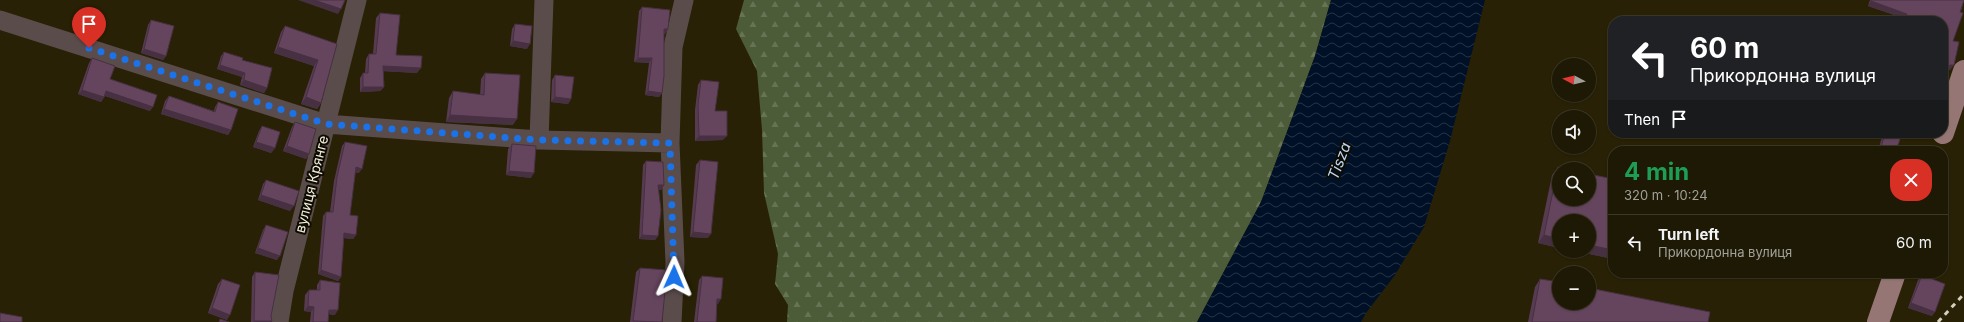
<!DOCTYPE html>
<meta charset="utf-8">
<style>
:root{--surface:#1e1904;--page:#2b2613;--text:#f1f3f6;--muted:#a1a09a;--line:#3c3826}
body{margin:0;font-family:Inter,sans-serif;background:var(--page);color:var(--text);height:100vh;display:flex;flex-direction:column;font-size:15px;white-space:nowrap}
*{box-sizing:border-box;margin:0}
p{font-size:13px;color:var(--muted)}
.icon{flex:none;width:22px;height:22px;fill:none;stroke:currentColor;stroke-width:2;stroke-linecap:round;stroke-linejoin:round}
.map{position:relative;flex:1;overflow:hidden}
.drawer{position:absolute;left:1608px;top:146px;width:340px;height:132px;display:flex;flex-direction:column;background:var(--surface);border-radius:16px;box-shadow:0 1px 3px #0004,0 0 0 1px var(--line)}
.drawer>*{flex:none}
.top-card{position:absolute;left:1608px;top:16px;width:340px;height:122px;border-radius:16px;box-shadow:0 1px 3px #0004,0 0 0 1px var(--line);background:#202124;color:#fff;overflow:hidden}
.needle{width:26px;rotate:277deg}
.tools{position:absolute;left:1552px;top:58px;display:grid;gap:8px}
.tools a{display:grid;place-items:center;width:44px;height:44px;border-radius:50%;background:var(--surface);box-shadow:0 1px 3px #0004,0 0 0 1px var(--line);font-size:20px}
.pin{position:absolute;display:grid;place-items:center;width:34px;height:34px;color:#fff;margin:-41px -17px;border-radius:50% 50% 50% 0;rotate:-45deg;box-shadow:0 0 4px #0007}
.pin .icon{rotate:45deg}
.me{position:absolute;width:44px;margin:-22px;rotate:1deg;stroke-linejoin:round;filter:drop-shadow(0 0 3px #0008)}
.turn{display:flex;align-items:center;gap:14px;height:84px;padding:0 16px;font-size:18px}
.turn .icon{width:52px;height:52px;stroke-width:2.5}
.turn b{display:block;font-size:28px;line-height:34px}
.then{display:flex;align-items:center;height:38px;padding:0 16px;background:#0003;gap:8px;font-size:15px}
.round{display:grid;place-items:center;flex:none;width:42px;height:42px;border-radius:16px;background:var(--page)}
.headline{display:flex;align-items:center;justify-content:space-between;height:68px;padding:0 16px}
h1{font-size:24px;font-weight:700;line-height:30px;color:#1e9e55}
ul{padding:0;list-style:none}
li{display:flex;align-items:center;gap:12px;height:56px;padding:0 16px;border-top:1px solid var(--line)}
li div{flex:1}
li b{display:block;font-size:15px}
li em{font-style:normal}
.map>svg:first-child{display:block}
.forest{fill:url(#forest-firs)}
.water{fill:url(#water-waves)}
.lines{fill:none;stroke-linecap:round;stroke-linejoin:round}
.minor{stroke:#5b4c4c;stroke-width:19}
.major{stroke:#957675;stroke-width:22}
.rail{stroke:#d5d1be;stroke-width:3;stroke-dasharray:5 5;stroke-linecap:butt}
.wall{fill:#573b51}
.shaded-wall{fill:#473042}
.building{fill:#65455e;stroke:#473042}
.route{stroke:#1a73e8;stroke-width:7;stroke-dasharray:0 12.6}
.labels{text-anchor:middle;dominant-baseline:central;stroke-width:4;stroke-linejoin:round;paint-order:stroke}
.street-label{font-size:14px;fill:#f1eddc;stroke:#0e0b02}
.water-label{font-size:15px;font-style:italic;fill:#bbd8f6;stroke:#0e0b02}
</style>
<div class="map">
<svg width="1964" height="322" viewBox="0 0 1964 322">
<defs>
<pattern id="forest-firs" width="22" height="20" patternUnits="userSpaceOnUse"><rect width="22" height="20" fill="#4c5b38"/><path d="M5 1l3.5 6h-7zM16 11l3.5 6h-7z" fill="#667354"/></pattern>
<pattern id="water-waves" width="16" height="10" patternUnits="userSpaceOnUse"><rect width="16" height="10" fill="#001027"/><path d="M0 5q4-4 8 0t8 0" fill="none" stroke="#263346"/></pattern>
</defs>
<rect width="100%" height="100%" fill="#282105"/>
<path class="forest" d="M744,0H1331L1315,56L1261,202L1197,322H787L788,305L775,284L778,254L764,193L762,130L757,71L736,29Z"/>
<path class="water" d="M1331,0H1485L1450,141L1424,227L1395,275L1366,313L1361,322H1197L1261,202L1315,56Z"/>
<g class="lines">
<path class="minor" d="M0,20L326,124L539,140L670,143
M539,140L544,0
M279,322L284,291L357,0
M672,322L675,262L670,143L673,47L684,0"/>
<path class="major" d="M1943,133L1964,71
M1878,322L1895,273"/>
<path class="rail" d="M1938,322L1964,294"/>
</g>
<path class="wall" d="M1870,0H1964L1953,41L1950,70H1949L1943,21H1903V18L1868,6Z
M642,7L668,29L665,34H664L662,93L659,97L645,95L649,63L634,62L639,11Z
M380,13L396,55L417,73L383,71L384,87L380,91L360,92V78L363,73H365L366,59L369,54H373L376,18Z
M151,20L166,56L163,60L141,53L148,25Z
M515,24L527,49L510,46L512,29Z
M285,26L337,44L321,103L317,109L301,104L314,66L274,53L281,32Z
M224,52L242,60L267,88L264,93L240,85L242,77L217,69L221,56Z
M92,58L110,79L150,111L105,96L101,102L78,94L89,63Z
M485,73L513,125L446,122L449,98L453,91L480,95L481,79Z
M555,75L571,99L568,104L551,102L552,80Z
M701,80L715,111L723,140L695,141V110L698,85Z
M169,96L214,111L215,107L218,102L231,130L228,135L161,114L165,101Z
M295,122L309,154L306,159L283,151L292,127Z
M262,126L275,148L271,153L253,147L259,131Z
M1883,133H1902L1896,151H1878Z
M345,142L359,173L355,172L350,215L356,235L353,239L344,238L341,277L338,281L318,274L323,216L326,212H330L334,181L342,146Z
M512,144L531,178L506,175L508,149Z
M700,160L708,238L690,237L696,165Z
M646,161L664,185L661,190H659L658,236L655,240L639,239L643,165Z
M1558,167L1613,259L1575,251H1589L1559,221V248L1538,243L1552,175Z
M266,180L290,211L258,200L263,184Z
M266,225L277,260L255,253L263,230Z
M640,268L662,322H630L636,272Z
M255,272L271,316L272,322H251L252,277Z
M1922,275L1932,316L1908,308L1918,280Z
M702,276L718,304H717L716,322H694L699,280Z
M222,279L227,320L208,313L218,284Z
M1540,279L1708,322H1528L1535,287Z
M320,280L335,315L329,314L328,322H310L311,312L304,311L305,295L309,290H317V285Z"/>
<path class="shaded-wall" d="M298,0H314L341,9L338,14Z
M1871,1L1907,14L1903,18L1868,6Z
M664,29H668L665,34L661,33Z
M513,41L530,44L527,49L510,46Z
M278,47L318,60L314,66L274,53Z
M144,49L166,56L163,60L141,53Z
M638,58H652L649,63L634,62Z
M220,65L245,73L242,77L217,69Z
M1950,65H1954L1950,70H1947Z
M383,66L421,68L417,73L380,71Z
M244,80L267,88L264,93L240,85Z
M363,87H384L380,91L360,92Z
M82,90L104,97L101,102L78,94Z
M106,91L153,107L150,111L103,95Z
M648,91L662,93L659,97L645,95Z
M306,97L321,103L317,109L301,104Z
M555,97L571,99L568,104L551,102Z
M164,109L231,130L228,135L161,114Z
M450,115L517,119L513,125L446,122Z
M699,136H727L723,140L695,141Z
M256,142L275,148L271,153L253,147Z
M287,146L309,154L306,159L283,151Z
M356,167L362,169L359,173L353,172Z
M509,171L534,173L531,178L506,175Z
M658,185H664L661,190L655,189Z
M261,195L294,206L290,211L258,200Z
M693,232L711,234L708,238L690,237Z
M344,233L356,235L353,239L341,238Z
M642,235L658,236L655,240L639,239Z
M1544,235L1559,239V248L1538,243Z
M1589,245L1613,250V259L1575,251H1589Z
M258,248L280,256L277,260L255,253Z
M321,270L341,277L338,281L318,274Z
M717,299H721L718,304H714Z
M1911,303L1935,312L1932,316L1908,308Z
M308,306L314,307L311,312L304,311Z
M212,308L230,315L227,320L208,313Z
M329,310H338L335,315L326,314Z
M254,321H272V322H253Z"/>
<path class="building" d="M314,0H345L341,9Z
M1871,0H1964L1960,12L1963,13L1953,41L1959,42L1954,65H1950L1943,89V21H1906L1907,14L1871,1Z
M642,7L670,10L668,29H664V76L662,93L648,91L652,58H638Z
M380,13L400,15L396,55L422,56L421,68L383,66L384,87H363V73H368L369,54H376Z
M151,20L174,26L166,56L144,49Z
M515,24L532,26L530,44L513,41Z
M285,26L337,44L321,103L306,97L318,60L278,47Z
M224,52L243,58L242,60L272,68L267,88L244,80L245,73L220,65Z
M92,58L115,66L110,79L157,95L153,107L106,91L104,97L82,90Z
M485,73L520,75L517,119L450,115L453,91L484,95Z
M555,75L574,77L571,99L555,97Z
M701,80L719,82L715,111H727V136H699L698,105Z
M169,96L215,112L218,102L238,109L231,130L164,109Z
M295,122L316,129L309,154L287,146Z
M262,126L280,132L275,148L256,142Z
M1885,133H1902L1896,151H1880Z
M345,142L367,146L362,169L356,167L350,215L358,216L356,235L344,233L341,277L321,270L326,212H333L337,177Z
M512,144L536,146L534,173L509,171Z
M700,160L718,162L711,234L693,232Z
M646,161L663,162L664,185H658L661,210L658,236L642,235Z
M1558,167L1566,169H1559V199H1589V174L1613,179V250L1589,245V221H1559V239L1544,235Z
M266,180L299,191L294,206L261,195Z
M266,225L288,232L280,256L258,248Z
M640,268L667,270L662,322L633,321Z
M255,272L279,275L271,316L272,321H254Z
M1922,275L1945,284L1935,312L1911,303Z
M702,276L723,278L721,299H717L716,322H697Z
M222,279L240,285L230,315L212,308Z
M1540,279L1559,282V303H1589V288L1710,312L1708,322H1532Z
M320,280L340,283L338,310H329L328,322H313L314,307L308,306L309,290H320Z
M0,313L22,317V322H0Z
M220,319L229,322H219Z"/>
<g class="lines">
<path class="route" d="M89,48L326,124L539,140L670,143L674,277"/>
</g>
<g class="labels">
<g class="street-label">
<text transform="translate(311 184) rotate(-76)">вулиця Крянге</text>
</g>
<g class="water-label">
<text transform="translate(1339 161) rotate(-69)">Tisza</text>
</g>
</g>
</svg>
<div class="tools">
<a><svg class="needle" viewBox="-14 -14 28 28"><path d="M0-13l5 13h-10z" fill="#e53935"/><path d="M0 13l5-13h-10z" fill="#a1a09a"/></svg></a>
<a><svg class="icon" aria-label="sound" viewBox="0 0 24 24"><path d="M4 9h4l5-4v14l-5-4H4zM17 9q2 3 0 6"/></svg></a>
<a><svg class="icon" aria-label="search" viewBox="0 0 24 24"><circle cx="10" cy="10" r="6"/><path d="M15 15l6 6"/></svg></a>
<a>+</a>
<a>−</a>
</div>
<div class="pin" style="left:89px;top:48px;background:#d93025"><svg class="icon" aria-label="arrive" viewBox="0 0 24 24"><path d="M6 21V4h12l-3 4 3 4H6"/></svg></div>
<svg class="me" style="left:674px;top:277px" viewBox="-20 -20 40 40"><path d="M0-17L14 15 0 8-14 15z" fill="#1a73e8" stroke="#fff" stroke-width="4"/></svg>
<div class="top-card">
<div class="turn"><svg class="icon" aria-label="left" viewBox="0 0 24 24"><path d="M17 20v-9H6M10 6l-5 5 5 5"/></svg><div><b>60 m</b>Прикордонна вулиця</div></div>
<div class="then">Then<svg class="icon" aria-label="arrive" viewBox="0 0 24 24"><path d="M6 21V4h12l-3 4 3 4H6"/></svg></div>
</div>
<section class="drawer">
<div class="headline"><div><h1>4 min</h1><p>320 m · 10:24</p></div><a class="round" style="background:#d93025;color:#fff"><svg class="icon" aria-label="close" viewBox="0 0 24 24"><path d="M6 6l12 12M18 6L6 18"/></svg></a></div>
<ul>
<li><svg class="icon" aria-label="left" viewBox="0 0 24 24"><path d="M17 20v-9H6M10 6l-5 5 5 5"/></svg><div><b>Turn left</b><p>Прикордонна вулиця</p></div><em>60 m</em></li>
</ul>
</section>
</div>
